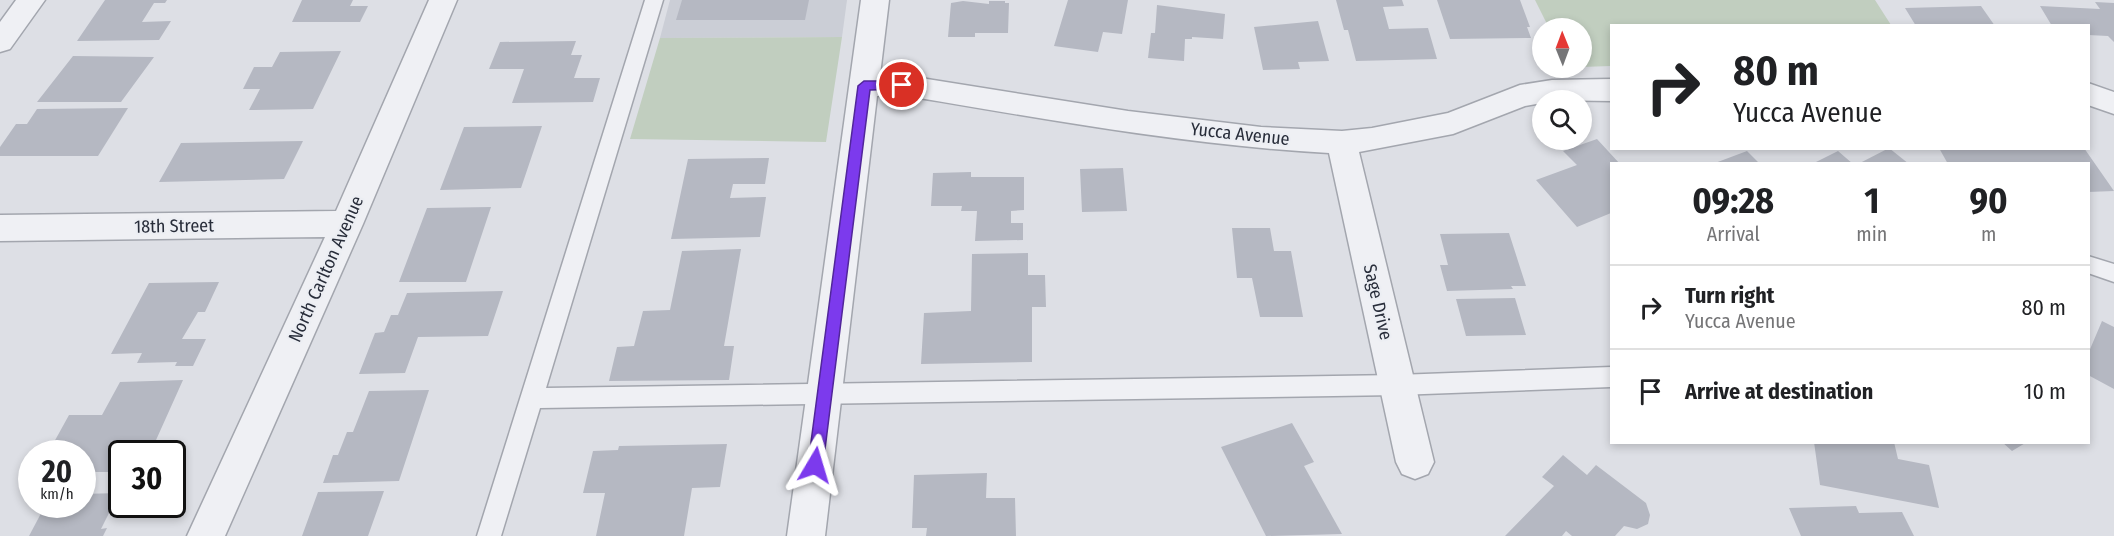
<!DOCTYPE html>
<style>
:root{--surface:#fff;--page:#f2f2f2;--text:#202124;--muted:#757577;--line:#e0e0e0}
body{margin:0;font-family:"Fira Sans Condensed",sans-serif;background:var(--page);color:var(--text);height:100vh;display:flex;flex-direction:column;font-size:22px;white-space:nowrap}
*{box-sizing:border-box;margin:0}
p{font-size:20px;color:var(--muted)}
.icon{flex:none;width:33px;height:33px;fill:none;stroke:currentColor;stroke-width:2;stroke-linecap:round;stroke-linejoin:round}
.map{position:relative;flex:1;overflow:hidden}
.panel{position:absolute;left:1610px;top:162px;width:480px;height:282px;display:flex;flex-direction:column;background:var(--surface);border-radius:0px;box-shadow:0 3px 9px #0003}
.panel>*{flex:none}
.guide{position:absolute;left:1610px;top:24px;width:480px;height:126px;border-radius:0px;box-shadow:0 3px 9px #0003;background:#fff;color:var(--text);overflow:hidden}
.needle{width:39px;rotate:359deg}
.tools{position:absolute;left:1532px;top:18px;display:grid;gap:12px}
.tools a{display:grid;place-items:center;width:60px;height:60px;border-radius:50%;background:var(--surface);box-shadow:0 3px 9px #0003;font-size:30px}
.speed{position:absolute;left:18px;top:440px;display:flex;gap:12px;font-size:30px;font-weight:700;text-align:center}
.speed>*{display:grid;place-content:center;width:78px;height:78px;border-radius:50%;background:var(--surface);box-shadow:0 3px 9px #0003;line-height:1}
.speed small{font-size:15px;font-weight:400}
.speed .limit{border:3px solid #111;border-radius:9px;background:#fff;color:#111}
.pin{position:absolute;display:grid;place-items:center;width:51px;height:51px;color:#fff;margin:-26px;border:3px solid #fff;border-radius:50%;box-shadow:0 2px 6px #0007}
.me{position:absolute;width:66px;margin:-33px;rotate:7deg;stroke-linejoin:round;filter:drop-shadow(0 0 4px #0008)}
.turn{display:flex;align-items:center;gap:21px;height:126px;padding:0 24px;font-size:27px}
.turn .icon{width:78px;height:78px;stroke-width:2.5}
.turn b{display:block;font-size:42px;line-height:51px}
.eta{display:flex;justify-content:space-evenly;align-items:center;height:102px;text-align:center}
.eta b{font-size:36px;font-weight:700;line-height:42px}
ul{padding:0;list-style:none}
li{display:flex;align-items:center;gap:18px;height:84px;padding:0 24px;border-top:2px solid var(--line)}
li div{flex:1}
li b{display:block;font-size:22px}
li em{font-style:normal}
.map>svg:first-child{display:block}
.built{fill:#cbced6}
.green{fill:#c1cebf}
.building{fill:#b5b8c2}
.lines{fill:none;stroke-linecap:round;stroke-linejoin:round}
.lane-casing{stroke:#a3a6ae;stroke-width:3}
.street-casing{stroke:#a3a6ae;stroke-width:3}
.lane{fill:#eff0f4;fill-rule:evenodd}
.street{fill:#eff0f4;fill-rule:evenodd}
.route{fill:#7c3aed;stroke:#51269a;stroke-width:1.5}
.labels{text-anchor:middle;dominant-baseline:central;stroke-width:4.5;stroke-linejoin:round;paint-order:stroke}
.street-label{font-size:18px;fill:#282d3a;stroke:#eceef3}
</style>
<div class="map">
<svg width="2114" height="536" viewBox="0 0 2114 536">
<rect width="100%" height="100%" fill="#dddfe5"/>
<path class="built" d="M670,0H847L842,37L660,38Z"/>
<path class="green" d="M1535,0H1875L1891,25L1611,26V66L1581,67V28H1549Z
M842,37L826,142L630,139L660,38Z"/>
<path class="building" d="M105,0H167L165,3H154L142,22L171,21L159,40L77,41Z
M302,0H353L350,6H368L360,22H292Z
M682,0H809L805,20H676Z
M1068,0H1128L1122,34L1103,32L1098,52L1054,46Z
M1336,0H1402L1404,6L1383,7L1389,29L1428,28L1437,59L1356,61L1348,30H1344Z
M1437,0H1520L1530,27H1527L1531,38L1450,39Z
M963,1L989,4V1H1005V3H1009L1008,33H975V37H948L951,3Z
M2095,2L2114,3V42L2108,36L2088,35V26H2052L2040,6L2100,9Z
M1157,5L1225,14L1223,39L1192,37V39H1185L1184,61L1148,58L1151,33H1155Z
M1981,6L1995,26H1916L1905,8Z
M1318,21L1329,61L1298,62L1300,69L1263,70L1254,27Z
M576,41L571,55H582L574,78H600L593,102L512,103L524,69H489L500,42Z
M341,51L313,109L249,110L260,89H243L254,67H272L280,52Z
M73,56L154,57L121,102H37Z
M128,108L98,156H0V147L16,124H27L37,109Z
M542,126L521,188L440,190L464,127Z
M1597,139L1620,164H1611V213L1577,227L1536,180L1577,165L1563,151Z
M303,141L284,179L159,182L181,143Z
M1889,148L1909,164H1858Z
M1939,148H2084L2114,191L2088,192V164H1948Z
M1747,151L1760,164H1715V163Z
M1838,151L1853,164H1812Z
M769,158L765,184H733L730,198L766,197L760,237L671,239L688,159Z
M1123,168L1127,211L1082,212L1080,169Z
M971,172V177H1024V210L1011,211V223H1023V240L975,241L977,211H961L962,206H931L933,173Z
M491,207L466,282H399L427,208Z
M1232,228H1270L1274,251H1291L1303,317H1260L1252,278H1237Z
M1509,233L1526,286H1511L1513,289L1447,291L1440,265H1448L1440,234Z
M741,249L724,346H734L729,380L609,381L617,347L634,346L643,311L670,310L682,251Z
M1028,253V275H1045L1046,307H1032V362L921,364L924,313L971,311L972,254Z
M219,282L205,312H198L182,339H206L193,366H175L177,362L137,363L142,353L111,354L149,283Z
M503,291L488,336L418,337L405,373L359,374L375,333L384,332L391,315H398L407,293Z
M1515,298L1526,335L1466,336L1456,299Z
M2102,321L2114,327V389L2088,375V354Z
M183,380L152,449H146L145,453H122V472H82V453H48L69,415H102L120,382Z
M429,390L399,481L323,483L333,455H338L347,432H353L369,391Z
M1292,423L1314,462L1304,466L1342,534L1266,536L1221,447Z
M1814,442H1894L1898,459L1929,465L1939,508L1820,485Z
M2002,442H2027L2012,451Z
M727,444L720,487L692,488L684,536H596L605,493H583L593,451L618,450L619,446Z
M1563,455L1587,475L1596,465L1646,503L1650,515L1648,524L1637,529L1624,526L1615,536H1572L1566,531L1562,536H1505L1554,486L1542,477Z
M987,473L986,498H1015L1016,536H926L927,528H912L914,475Z
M384,491L368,536H302L318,492Z
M119,493L101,529L107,528L103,536H29L46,504H82V494Z
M1856,506L1859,513L1902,512L1914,536H1801L1789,508Z"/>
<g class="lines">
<g class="lane-casing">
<path id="lane" d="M645,0H663L546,388L1397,375L1611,367V387L1397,395L540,408L501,536H477Z
M2088,256L2114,264V282L2088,273Z"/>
</g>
<g class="street-casing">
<path id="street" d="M16,0H45L10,49L0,52V22Z
M429,0H457L363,224L225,536H187L325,237L0,241V215L336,211Z
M861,0H889L880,75H902L1128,111L1261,127L1342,131L1372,128L1448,113L1520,85L1552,80L1611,79V101L1542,100V103L1525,106L1453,134L1359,152L1434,462L1428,474L1415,479L1402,474L1396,462L1329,153C1185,145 1044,119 902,95L877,96L825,536H787Z
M2088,83L2114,92V114L2088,105Z"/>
</g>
<use href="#lane" class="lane"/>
<use href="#street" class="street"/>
</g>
<path class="route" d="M864,81H902L908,85L902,89L870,90L823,465L821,470L815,472L810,470L808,465L858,86Z"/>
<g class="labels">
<g class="street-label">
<text transform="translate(1240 134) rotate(6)">Yucca Avenue</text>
<text transform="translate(174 226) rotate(-1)">18th Street</text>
<text transform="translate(326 269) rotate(-66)">North Carlton Avenue</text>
<text transform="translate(1378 302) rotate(77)">Sage Drive</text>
</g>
</g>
</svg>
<div class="tools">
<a><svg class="needle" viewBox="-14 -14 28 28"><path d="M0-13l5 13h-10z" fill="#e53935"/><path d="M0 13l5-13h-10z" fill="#757577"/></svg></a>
<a><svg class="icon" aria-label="search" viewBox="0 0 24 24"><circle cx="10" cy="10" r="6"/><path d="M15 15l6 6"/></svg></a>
</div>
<div class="speed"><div>20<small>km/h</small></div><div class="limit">30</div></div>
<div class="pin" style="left:902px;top:85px;background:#d93025"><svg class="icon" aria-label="arrive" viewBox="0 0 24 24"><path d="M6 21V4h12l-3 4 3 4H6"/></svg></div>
<svg class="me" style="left:815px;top:465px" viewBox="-20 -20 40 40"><path d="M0-17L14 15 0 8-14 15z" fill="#7c3aed" stroke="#fff" stroke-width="4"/></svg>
<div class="guide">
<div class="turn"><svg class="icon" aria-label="right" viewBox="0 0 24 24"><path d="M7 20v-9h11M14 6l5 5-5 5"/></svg><div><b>80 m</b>Yucca Avenue</div></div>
</div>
<section class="panel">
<div class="eta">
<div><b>09:28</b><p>Arrival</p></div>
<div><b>1</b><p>min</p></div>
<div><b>90</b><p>m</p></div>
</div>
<ul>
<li><svg class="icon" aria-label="right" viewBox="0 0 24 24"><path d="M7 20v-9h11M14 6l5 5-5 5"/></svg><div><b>Turn right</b><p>Yucca Avenue</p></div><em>80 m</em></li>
<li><svg class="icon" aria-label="arrive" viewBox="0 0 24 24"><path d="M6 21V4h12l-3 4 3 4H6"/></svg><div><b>Arrive at destination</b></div><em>10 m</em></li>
</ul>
</section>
</div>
